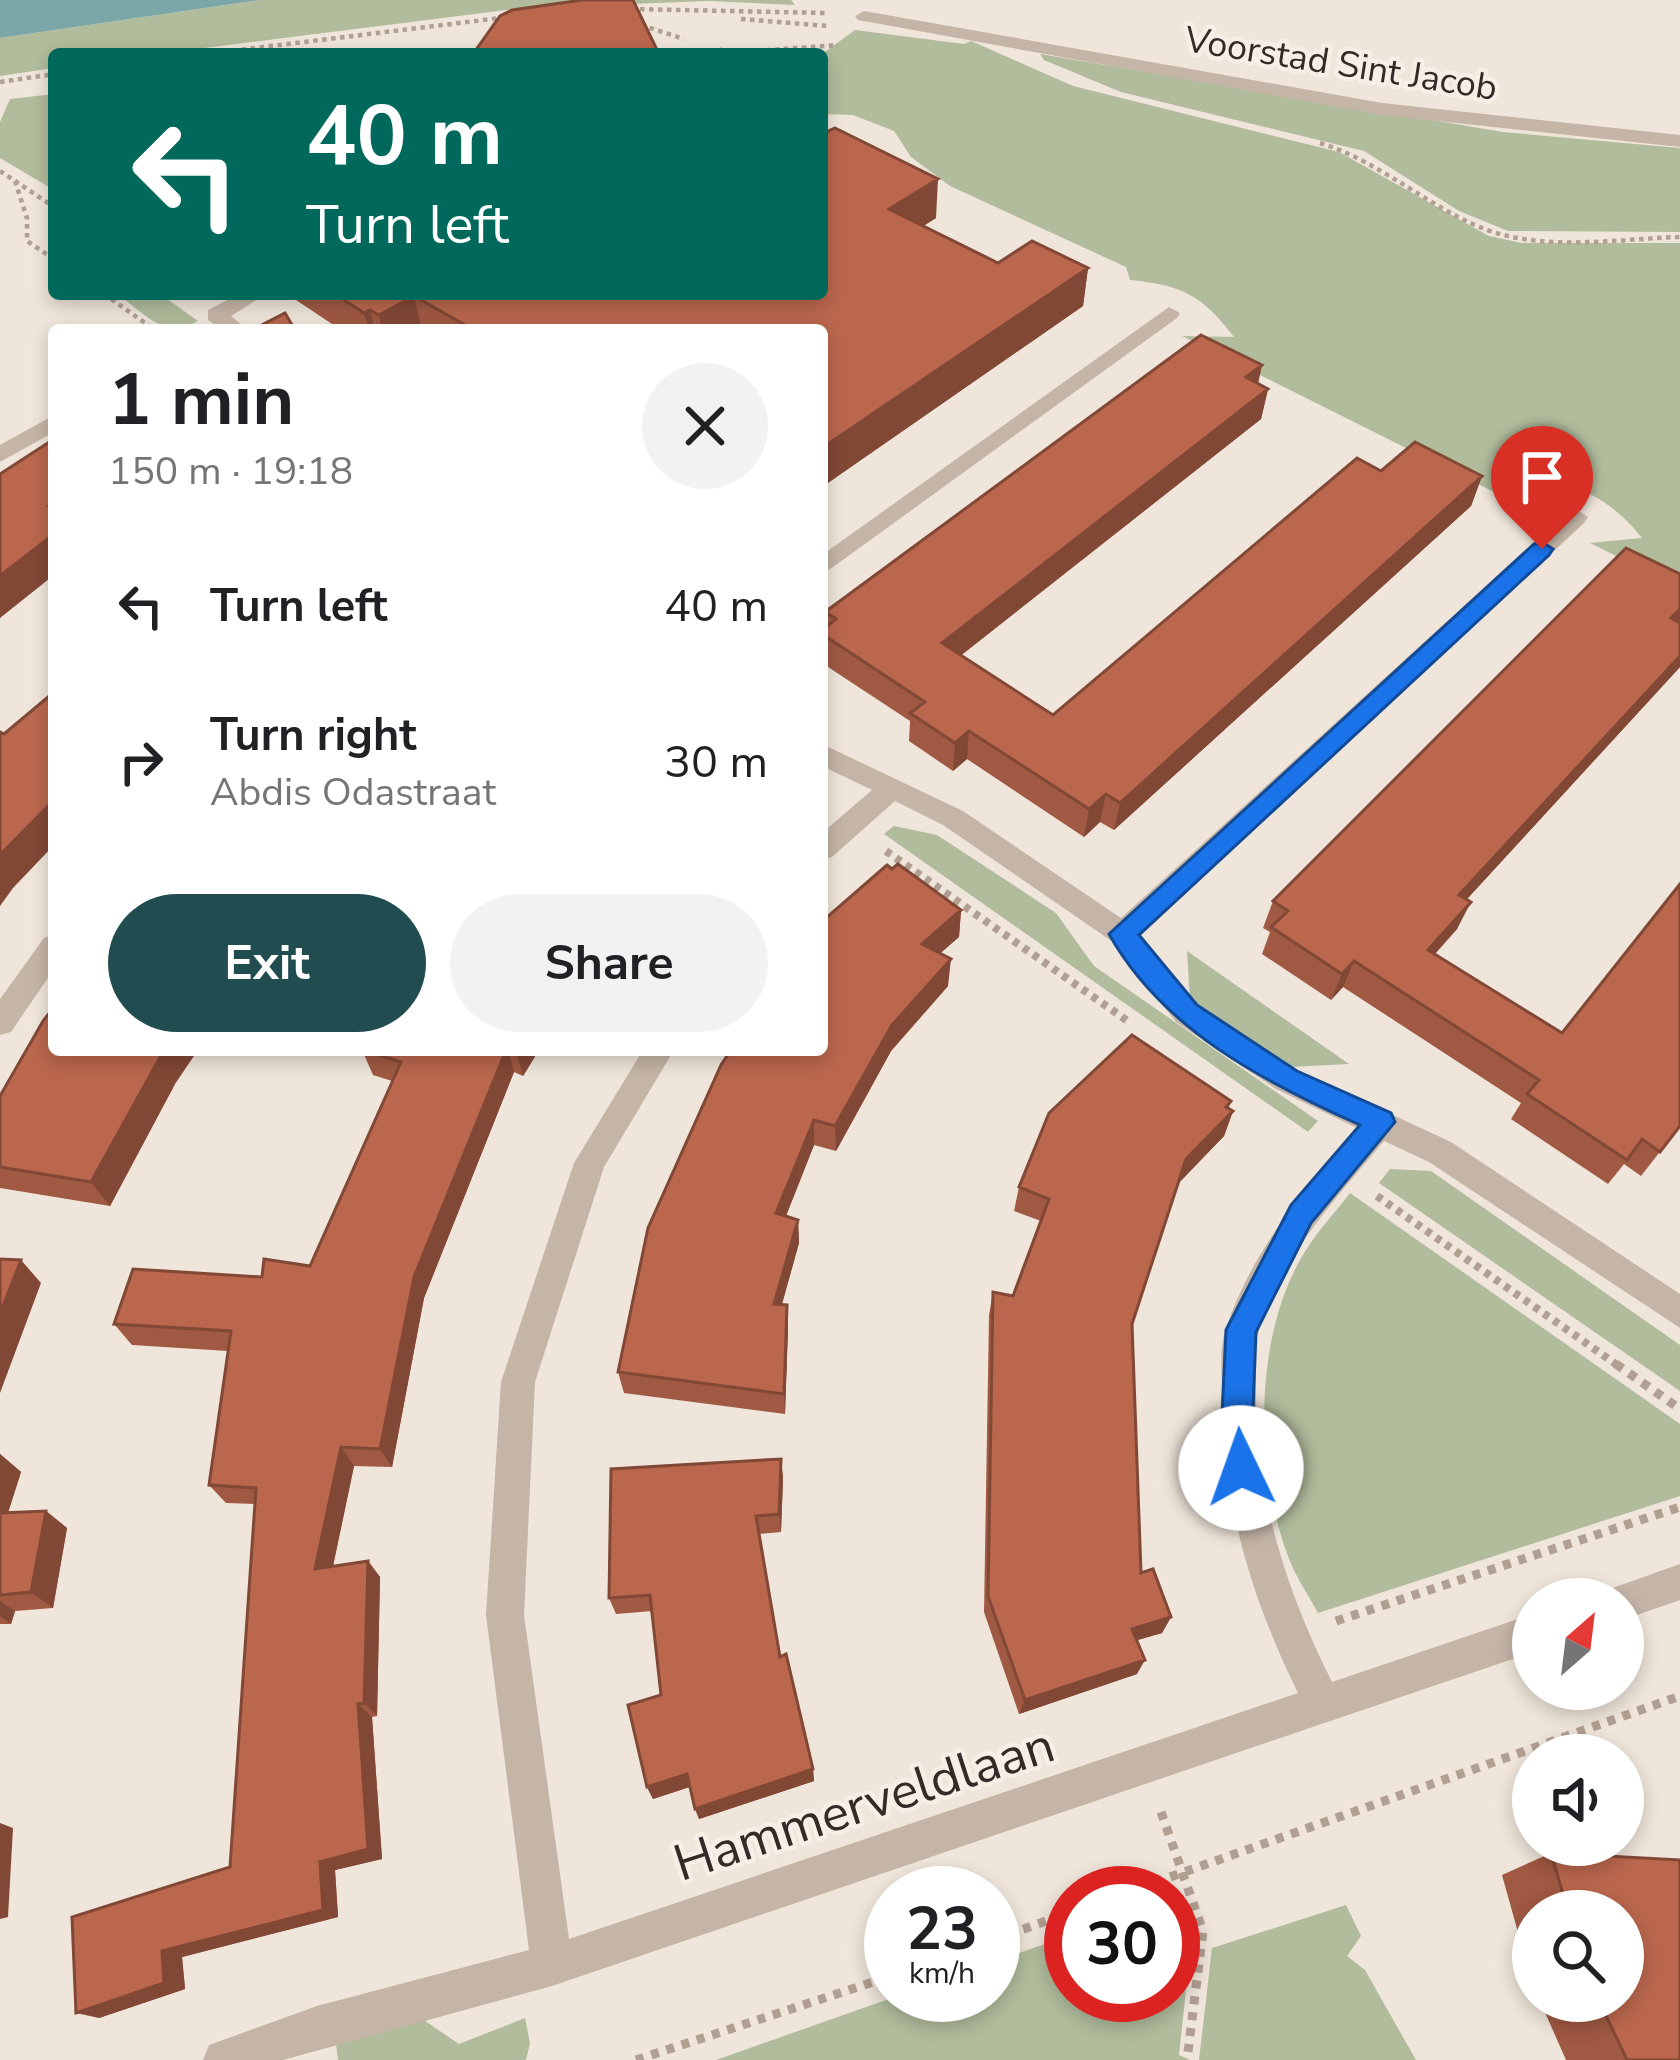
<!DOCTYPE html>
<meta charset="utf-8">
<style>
:root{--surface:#fff;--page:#f2f2f2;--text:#202124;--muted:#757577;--accent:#214d50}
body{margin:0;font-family:"Nunito Sans",sans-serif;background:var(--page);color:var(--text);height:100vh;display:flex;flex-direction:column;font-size:45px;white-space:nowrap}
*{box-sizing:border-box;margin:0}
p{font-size:39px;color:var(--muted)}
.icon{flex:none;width:66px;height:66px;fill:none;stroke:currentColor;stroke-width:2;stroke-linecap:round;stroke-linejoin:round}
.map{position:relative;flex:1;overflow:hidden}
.sheet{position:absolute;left:48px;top:324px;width:780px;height:732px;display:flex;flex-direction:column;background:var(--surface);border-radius:12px;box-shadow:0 6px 18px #0003}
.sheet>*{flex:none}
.banner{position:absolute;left:48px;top:48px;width:780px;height:252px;border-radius:12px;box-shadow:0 6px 18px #0003;background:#00695c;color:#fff;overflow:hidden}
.needle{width:78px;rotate:28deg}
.controls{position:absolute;left:1512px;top:1578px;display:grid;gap:24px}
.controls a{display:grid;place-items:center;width:132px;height:132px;border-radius:50%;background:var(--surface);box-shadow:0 6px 18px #0003;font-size:60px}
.speed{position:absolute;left:864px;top:1866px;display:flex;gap:24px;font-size:60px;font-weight:700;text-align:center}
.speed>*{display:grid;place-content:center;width:156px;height:156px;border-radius:50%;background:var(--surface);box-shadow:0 6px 18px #0003;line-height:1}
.speed small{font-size:30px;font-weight:400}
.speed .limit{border:18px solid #d22;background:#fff;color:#111}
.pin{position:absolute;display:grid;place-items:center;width:102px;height:102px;color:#fff;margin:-123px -51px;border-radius:50% 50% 50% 0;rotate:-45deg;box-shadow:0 0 12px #0007}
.pin .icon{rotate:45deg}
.me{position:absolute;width:132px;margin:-66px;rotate:357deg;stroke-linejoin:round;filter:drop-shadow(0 0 9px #0008)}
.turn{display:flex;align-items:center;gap:42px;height:252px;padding:0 60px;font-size:54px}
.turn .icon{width:156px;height:156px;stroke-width:2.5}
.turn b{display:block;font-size:84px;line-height:102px}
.round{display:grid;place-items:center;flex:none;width:126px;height:126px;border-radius:63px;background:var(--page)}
.summary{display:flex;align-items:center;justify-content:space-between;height:204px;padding:0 60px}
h1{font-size:72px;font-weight:700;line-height:90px}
.button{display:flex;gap:24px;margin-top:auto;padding:24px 60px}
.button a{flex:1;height:138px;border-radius:72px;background:var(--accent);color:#fff;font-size:48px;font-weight:700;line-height:138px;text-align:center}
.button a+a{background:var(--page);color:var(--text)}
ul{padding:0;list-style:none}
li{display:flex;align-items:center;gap:36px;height:156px;padding:0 60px}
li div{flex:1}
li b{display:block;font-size:45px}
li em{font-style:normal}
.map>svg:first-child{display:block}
.green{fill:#b1bc9c}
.water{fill:#7ca7a9}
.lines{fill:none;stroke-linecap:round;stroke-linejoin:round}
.path-far2{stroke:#b19f92;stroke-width:4.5;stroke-dasharray:4.5 4.5;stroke-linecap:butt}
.path-far1{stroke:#b19f92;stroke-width:8;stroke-dasharray:6 6;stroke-linecap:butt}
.path{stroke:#b19f92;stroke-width:9;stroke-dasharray:8 8;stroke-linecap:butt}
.street{fill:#c5b5a7;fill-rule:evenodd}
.wall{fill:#a05942}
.shaded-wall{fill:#824836}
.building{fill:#ba674d;stroke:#824836;stroke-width:3}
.route{fill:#1a73e8;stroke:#114b97;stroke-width:3}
.labels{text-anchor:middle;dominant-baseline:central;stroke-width:9;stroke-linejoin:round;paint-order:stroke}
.far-street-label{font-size:36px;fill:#332b27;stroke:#f7efe6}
.near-street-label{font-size:51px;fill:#332b27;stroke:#f7efe6}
</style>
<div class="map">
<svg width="1680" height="2060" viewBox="0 0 1680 2060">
<rect width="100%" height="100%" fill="#efe5da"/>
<path class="green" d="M260,0H791L795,5L709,1L522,8L157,54H54V68L0,76V38Z
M855,30L964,44L971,41L1073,86L1339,152L1489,236L1522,243H1680V588L1590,543L1642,538C1608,494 1565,478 1510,476L1522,506L1182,336L1234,337C1202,295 1182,285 1130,280L1126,267L950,186L911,157L894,131L853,115L822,114V54Z
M1040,54L1503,132L1680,148V232L1508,231L1459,211L1364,151L1121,92L1044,60Z
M54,94V190L0,158V122L10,99Z
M117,294H160L198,321C163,340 146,314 117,294Z
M894,826L937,835L1056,913L1094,966L1318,1121L1308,1132L884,834Z
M1187,951L1349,1064L1291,1067L1190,999Z
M1390,1169L1431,1171L1680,1345V1391L1379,1183Z
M1350,1193L1680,1424V1496L1318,1613C1308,1594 1295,1576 1288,1556C1255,1469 1254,1342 1300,1260C1313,1236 1333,1215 1350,1193Z
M1179,1896L1192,1933L1179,2055L1190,2060H716L900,1995H993V1962L1071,1935V1995H1173V1898Z
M1346,1905L1361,1936L1347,1956L1365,1970L1416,2060H1199L1212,1948Z
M415,2014L459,2044L525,2018L530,2043L526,2060H338L336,2044Z"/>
<path class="water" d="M0,0H260L0,38Z"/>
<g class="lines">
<path class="path-far2" d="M631,9L826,13
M741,19L828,26
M641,25L684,39
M757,51L838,45
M206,54L508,17
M0,82L54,74
M1320,143C1378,161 1422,202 1477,226C1540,253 1613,239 1680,237
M0,171L54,207
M15,181L27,218V241L54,259
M104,294L155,330"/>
<path class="path-far1" d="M886,851L1129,1022
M1377,1196L1620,1367"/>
<path class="path" d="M1616,1364L1680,1409
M1336,1621L1680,1507
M1161,1812L1203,1931L1187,2060
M1125,1893L1680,1696
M993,1940L1071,1912
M636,2060L891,1976"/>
<path class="street" d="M864,11L1382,103L1680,135V147L1382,115L858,20L855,16Z
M721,47L729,54H707Z
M239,294H266L231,316L248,330H223L208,320V310Z
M1169,307L1180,313L1177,318L822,575V555Z
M54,415V432L0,462V445Z
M1576,509L1588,517L1584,523L1141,935L1198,1004L1298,1071L1451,1142L1680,1294V1328L1429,1162L1384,1141C1337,1197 1280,1258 1259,1330C1253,1350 1256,1373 1256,1394C1257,1499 1285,1588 1332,1682L1533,1614V1652L552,1986L283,2060H203L209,2045L317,2006L529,1950L486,1615L501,1382L574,1163L643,1050H674L604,1167L535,1382L524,1615L569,1939L1298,1693C1250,1595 1222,1501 1222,1392C1222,1371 1219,1348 1226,1328C1252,1251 1305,1188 1357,1128L1276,1089L1176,1022L1113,942L943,825L895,801L832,857L822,860V833L872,790L822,766V744L963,811L1121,918L1568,511Z
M54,934V969L11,1032L0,1035V999L44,938Z
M1680,1564V1600L1623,1620V1599H1606L1610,1589Z"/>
</g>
<path class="wall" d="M822,134L936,218L923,226L998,263L1088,268L1083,306L822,487V330H341L287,294H822Z
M1262,365L1258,384L1268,389L1261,419L961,655L1053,715L1381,471L1482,476L1471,506L1114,830L1100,822L1084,837L967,759L953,771L909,741L910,721L822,663V630L826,628L825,612Z
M1680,623V667L1466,900L1457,929L1435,954L1680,1126L1641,1176L1624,1164L1608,1184L1511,1119L1521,1103L1343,987L1331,1000L1262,954L1270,932L1263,928L1273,901Z
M892,869L961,910L959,937L940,953L948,986L891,1051L836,1151L814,1145L786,1216L798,1220L799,1243L782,1304L788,1327L785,1414L624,1393L618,1372Z
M362,1050H539L523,1076L514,1072L424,1298L392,1467L354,1466L333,1566L368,1561L380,1577L377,1716L372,1717L382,1859L335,1870L338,1917L182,1957L185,1989L99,2018L230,1867L255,1504L226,1503L209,1485L228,1351L132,1345L114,1324L262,1277L310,1266L392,1081L373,1075Z
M175,1084L110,1206L0,1188V1096Z
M1228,1108L1233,1111L1224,1136L1178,1183L1132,1324L1141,1573L1171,1617L1162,1633L1137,1640V1674L1019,1714L984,1612L989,1315L993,1292L1013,1296L1041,1221L1014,1211L1019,1187Z
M0,1454L21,1472L8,1513L46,1511L67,1528L53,1608L15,1611L11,1624H0Z
M781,1459L783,1478L781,1532L759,1534L780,1657L813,1769L814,1781L699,1819L690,1787L653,1799L647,1787L661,1695L652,1611L616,1614L609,1598Z
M1551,1853L1680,1860V2060H1566L1540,2001H1623V1911H1533V1986L1502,1875Z"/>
<path class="shaded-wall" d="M938,179L936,218L888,248L889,209Z
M1088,268L1083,306L822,487V448Z
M414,296L422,330H382L379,315Z
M370,310L375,330H369L364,313Z
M1262,365L1255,395L1246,377Z
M1268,389L1261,419L940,672L942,643Z
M1482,476L1471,506L1114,830L1120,803Z
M54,534V575L0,618V576Z
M1680,609V622L1655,648L1671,618Z
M1680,656V667L1445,923L1459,895Z
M969,731L967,759L953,771L955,743Z
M1106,794L1100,822L1084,837L1089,809Z
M54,800V845L13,888L0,906V855Z
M1471,902L1457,929L1415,976L1428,950Z
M961,910L959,937L920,971L922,944Z
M951,959L948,986L891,1051L836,1151L835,1126L892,1025Z
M1354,961L1343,987L1331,1000L1342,974Z
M164,1050H198L175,1084L110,1206L91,1182Z
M506,1050H508L514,1072L424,1298L392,1467L380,1449L414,1277Z
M516,1050H539L523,1076L516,1051Z
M1231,1101L1224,1120L1233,1111L1224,1136L1178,1184L1186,1159Z
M814,1120V1145L778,1236L776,1213Z
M798,1220L799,1243L776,1325L774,1304Z
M21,1260L41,1283L0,1393V1314Z
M787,1305L788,1327L785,1414L784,1394Z
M341,1447L354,1466L329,1585L315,1569Z
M0,1454L21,1472L2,1531L0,1530Z
M781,1459L783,1478L781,1532L779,1514Z
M46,1511L67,1528L53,1608L31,1592Z
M368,1561L380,1577L377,1716L364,1703Z
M0,1601L15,1611L11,1624L0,1616Z
M1171,1617L1162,1633L1124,1644L1132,1629Z
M1145,1660L1137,1674L1019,1714L1025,1700Z
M358,1704L372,1717L382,1859L335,1870L338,1917L182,1957L185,1989L99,2018L76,2013L162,1951L320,1862Z
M813,1769L814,1781L699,1819L695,1809Z
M687,1774L692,1786L653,1799L647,1787Z
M0,1823L13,1828L8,1917L0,1919Z"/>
<path class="building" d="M582,0H633L659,54H473L500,16L512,10Z
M835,128L938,179L889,209L998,263L1032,241L1088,268L822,448V330H474L414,296L379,315L370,310L364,313L335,294H822V134Z
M285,313L295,330H252Z
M1201,335L1262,365L1246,377L1268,389L942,643L1053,715L1357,458L1381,471L1415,442L1482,476L1120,803L1106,794L1089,809L969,731L955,743L910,713L925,702L822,634V630L836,619L825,612Z
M54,439V503L49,506L54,509V534L0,576V474Z
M1626,548L1680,574V609L1671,618L1680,623V656L1459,895L1471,902L1428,950L1562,1033L1680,884V1126L1660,1152L1642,1139L1627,1160L1527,1094L1539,1080L1354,961L1342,974L1271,927L1288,911L1273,901Z
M54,692V800L0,855V732L4,734Z
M898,864L961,910L922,944L951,959L892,1025L835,1126L814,1120L776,1213L798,1220L774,1304L787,1305L784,1394L618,1372L648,1228L721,1065L731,1050H822V923L826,918L887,865L892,869Z
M54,1007V1050H164L91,1182L0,1167V1096L43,1021Z
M1132,1035L1231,1101L1226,1107L1233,1111L1186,1159L1132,1324L1141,1573L1153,1569L1171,1617L1132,1629L1145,1660L1025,1700L988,1596L993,1292L1013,1296L1049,1199L1019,1187L1049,1113Z
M362,1050H506L414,1277L380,1449L341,1447L315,1569L368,1561L364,1703L358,1704L368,1849L320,1862L323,1910L162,1951L164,1983L76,2013L72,1917L230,1867L256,1488L209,1485L231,1331L114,1324L133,1269L262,1277L264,1259L310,1266L401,1062Z
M0,1259L21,1260L0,1314Z
M781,1459L779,1514L756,1516L780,1657L786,1654L813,1769L695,1809L687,1774L647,1787L628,1705L661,1695L650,1595L609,1598L611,1469Z
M46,1511L31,1592L0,1595V1513Z
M1551,1853L1680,1860V2060H1627L1599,2001H1623V1911H1568Z"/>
<path class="route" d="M1542,542L1553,549L1549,555L1139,935L1197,1005L1297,1071L1391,1113L1395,1122L1311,1223L1256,1332L1252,1436L1257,1468L1252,1479L1241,1484L1230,1479L1221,1436L1226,1330L1291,1205L1360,1125C1264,1082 1163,1030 1109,934L1534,544Z"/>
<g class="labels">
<g class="far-street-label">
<text transform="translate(1341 64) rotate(9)">Voorstad Sint Jacob</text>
</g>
<g class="near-street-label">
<text transform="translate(864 1804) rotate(-18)">Hammerveldlaan</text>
</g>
</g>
</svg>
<div class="controls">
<a><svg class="needle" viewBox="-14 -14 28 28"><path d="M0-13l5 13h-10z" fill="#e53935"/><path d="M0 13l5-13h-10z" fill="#757577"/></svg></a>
<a><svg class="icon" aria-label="sound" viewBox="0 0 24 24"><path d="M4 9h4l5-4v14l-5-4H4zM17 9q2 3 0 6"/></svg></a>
<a><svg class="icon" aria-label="search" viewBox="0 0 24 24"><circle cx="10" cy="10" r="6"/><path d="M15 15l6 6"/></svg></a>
</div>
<div class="speed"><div>23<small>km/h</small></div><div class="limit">30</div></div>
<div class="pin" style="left:1542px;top:549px;background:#d93025"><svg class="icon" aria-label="arrive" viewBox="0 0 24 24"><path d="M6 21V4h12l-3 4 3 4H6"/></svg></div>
<svg class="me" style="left:1241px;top:1468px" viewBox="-20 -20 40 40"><circle r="19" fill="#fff"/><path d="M0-13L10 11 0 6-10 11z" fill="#1a73e8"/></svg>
<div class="banner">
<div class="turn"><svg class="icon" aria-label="left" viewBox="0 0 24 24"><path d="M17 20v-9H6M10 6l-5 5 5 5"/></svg><div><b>40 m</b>Turn left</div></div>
</div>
<section class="sheet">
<div class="summary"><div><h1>1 min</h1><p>150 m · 19:18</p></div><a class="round"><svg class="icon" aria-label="close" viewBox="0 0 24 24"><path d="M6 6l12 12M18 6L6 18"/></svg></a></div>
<ul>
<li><svg class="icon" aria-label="left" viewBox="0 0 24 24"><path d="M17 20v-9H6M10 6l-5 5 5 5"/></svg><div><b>Turn left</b></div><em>40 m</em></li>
<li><svg class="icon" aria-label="right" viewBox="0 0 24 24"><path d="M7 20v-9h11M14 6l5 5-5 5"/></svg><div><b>Turn right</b><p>Abdis Odastraat</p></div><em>30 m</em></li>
</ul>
<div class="button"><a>Exit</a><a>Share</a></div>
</section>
</div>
